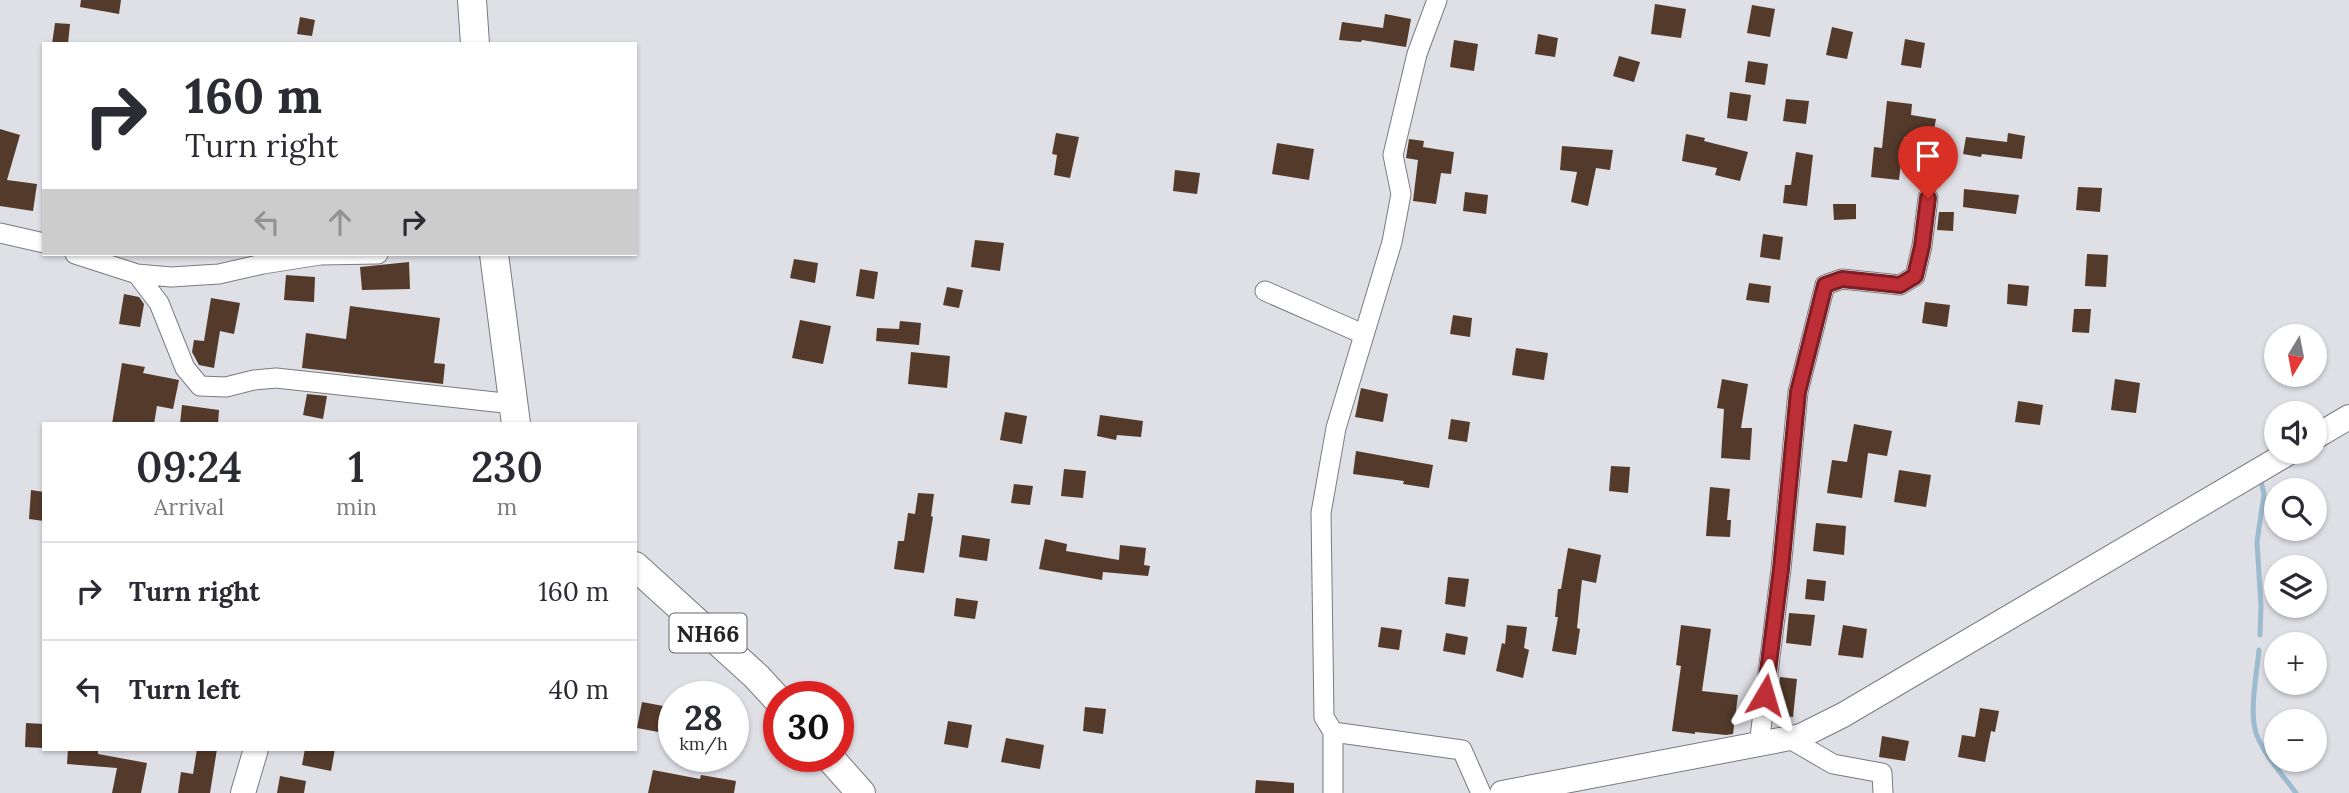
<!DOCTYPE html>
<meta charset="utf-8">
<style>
:root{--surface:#fff;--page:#f2f2f3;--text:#2b2b33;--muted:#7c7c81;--line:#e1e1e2}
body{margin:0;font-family:Lora,serif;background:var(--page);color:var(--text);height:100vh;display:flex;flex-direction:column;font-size:26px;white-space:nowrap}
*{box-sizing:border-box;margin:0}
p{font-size:23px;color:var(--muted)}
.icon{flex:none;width:38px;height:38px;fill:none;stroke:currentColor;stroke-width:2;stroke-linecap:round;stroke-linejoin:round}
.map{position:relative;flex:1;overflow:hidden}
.drawer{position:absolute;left:42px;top:422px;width:595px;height:329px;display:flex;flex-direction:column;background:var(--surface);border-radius:0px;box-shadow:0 2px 5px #0004}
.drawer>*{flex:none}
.guide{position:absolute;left:42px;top:42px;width:595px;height:214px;border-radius:0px;box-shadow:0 2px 5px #0004;background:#fff;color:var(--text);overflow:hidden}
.needle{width:46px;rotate:190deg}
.fabs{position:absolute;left:2264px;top:324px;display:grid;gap:14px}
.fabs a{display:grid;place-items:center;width:63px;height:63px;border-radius:50%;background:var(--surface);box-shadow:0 2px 5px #0004;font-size:35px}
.speed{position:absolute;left:658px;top:681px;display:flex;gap:14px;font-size:35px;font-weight:700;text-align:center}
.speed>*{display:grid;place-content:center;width:91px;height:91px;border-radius:50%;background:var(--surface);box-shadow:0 2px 5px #0004;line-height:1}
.speed small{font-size:18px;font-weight:400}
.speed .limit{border:10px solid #d22;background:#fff;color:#111}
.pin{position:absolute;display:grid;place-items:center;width:60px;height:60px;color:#fff;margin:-72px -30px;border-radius:50% 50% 50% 0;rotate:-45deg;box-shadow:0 0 7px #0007}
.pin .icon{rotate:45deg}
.me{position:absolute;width:77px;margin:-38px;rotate:7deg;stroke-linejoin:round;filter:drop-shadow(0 0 5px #0008)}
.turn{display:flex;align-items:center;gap:24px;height:147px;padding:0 28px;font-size:32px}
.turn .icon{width:91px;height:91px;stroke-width:2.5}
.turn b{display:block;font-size:49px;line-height:60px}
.lanes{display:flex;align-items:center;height:66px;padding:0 28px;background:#0003;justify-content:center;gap:35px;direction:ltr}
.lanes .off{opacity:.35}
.eta{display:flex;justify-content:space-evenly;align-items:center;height:119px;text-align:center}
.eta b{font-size:42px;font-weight:600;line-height:49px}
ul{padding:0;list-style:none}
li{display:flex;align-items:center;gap:21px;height:98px;padding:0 28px;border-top:2px solid var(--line)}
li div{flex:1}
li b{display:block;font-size:26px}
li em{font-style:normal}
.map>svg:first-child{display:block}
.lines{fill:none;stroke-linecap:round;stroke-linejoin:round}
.stream{stroke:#9cbbce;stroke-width:5}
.building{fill:#533a2b}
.minor-casing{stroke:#7a7a80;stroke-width:21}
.major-casing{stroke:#7a7a80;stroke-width:26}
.highway-casing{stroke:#7a7a80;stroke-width:30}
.minor{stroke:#fff;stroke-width:19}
.major{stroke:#fff;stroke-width:24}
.highway{stroke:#fff;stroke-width:28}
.route-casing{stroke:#7c1e23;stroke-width:18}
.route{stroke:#be2e36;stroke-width:12}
.labels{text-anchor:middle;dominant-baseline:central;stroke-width:7;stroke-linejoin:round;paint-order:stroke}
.shield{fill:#fff;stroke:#666668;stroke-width:2}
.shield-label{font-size:23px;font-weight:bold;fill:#242427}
</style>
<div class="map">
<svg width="2349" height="793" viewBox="0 0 2349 793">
<rect width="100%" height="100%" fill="#dfdfe6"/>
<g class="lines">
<path class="stream" d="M2260,635L2261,606L2257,542L2264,494L2261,481
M2259,650C2257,672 2249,712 2256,733C2264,755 2282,774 2296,793"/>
</g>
<path class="building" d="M81,0H121L119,14L80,7Z
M1655,4L1686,9L1681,38L1651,34Z
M1752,5L1775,9L1770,37L1747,33Z
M1385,14L1411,19L1406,47L1362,40L1361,42L1339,40L1342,22L1383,28Z
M300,17L315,20L312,36L297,34Z
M55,23L70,24L68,44H52Z
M1832,27L1853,32L1847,59L1826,55Z
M1538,34L1558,38L1555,57L1535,54Z
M1905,39L1925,43L1921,68L1901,65Z
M1454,40L1478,44L1474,71L1450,67Z
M1619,56L1640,62L1634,82L1613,76Z
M1748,61L1768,64L1765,85L1745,82Z
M1730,92L1751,95L1747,121L1727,118Z
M1786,99L1809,101L1806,124L1783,121Z
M1887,101L1912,104L1911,115L1936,119L1932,141L1904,137L1899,180L1871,177L1874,147L1882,148Z
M0,129L20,135L7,180L37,184L33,211L0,206Z
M1056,133L1079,137L1070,178L1054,175L1057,155L1052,154Z
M2008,133L2025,136L2022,159L1982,154L1981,157L1963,154L1966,137L2007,142Z
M1686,134L1705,138L1704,141L1748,152L1740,181L1715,175L1717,168L1682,161Z
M1409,139L1424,141L1423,147L1454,152L1451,174L1441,173L1436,204L1413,201L1418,160L1406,158Z
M1277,143L1314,149L1309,180L1272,174Z
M1562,146L1613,150L1610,170L1596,168L1588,206L1571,202L1577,172L1560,170Z
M1796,152L1813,155L1807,206L1783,203L1785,185H1791Z
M1175,170L1200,173L1197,194L1173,191Z
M2078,187L2102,188L2100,212L2076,210Z
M1964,189L2019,195L2016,214L1963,207Z
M1465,192L1488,195L1486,214L1463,211Z
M1833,204H1856V219L1834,220Z
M1939,212H1954L1953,231L1937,230Z
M1763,234L1783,237L1780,260L1760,257Z
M975,240L1004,243L1000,271L971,267Z
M2087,254L2108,255L2106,287L2085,286Z
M794,259L818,263L815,283L790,278Z
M409,262L410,289L362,290L360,267Z
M860,269L878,272L874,299L856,296Z
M286,275L315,277L314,302L284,300Z
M1749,283L1771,286L1769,303L1746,300Z
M2008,284L2029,286L2027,306L2007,304Z
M947,287L963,290L959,308L943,305Z
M124,294L139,297L144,304L140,327L119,324Z
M211,298L240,303L234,334L220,331L214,368L199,365L192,352L194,340L204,341Z
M1925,302L1950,305L1947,327L1922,323Z
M350,306L440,318L434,363L445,364L443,384L302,368L306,333L346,339Z
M2074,309H2091L2089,333L2072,332Z
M1453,315L1472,318L1470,337L1450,334Z
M800,320L831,326L823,364L792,358Z
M900,321L921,323L919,345L876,341L877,328L899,329Z
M1516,348L1548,353L1544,380L1512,375Z
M911,352L950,356L947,388L908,384Z
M122,363L145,367L143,373L179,380L173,409L157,406L154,424H112Z
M1722,379L1748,384L1741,428H1752L1750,460L1721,458L1724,409L1717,408Z
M2115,379L2140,383L2136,413L2111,410Z
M1361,388L1388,394L1383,422L1355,417Z
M307,394L327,396L323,419L303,415Z
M2018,401L2043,405L2040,425L2015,422Z
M182,405L219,410L218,424H180Z
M1005,412L1027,416L1022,444L1000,440Z
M1100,415L1143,421L1141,437L1117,435L1116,440L1097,436Z
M1451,419L1470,422L1467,442L1448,439Z
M1854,424L1892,431L1887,456L1868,453L1862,498L1827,493L1832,460L1847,462Z
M1356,451L1433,465L1429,488L1403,484L1404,481L1353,474Z
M1611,466L1630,467L1628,493L1609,491Z
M1064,469L1086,471L1083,498L1061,496Z
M1899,470L1931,475L1926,507L1894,502Z
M1014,484L1033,486L1030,505L1011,503Z
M1710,487L1730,489L1727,520H1731L1730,537L1706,536Z
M31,490L44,492V521L29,519Z
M918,493L934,494L931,516L933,517L924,573L894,569L898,541H904L908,513L915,514Z
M1816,523L1846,526L1844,555L1813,551Z
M962,535L990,539L987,561L959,557Z
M1045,539L1067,544L1066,551L1119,560L1120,545L1146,548L1144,565L1150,566L1148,576L1103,572L1102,580L1039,569Z
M1568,548L1601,555L1596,583L1582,580L1577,628L1580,629L1576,655L1552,651L1558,617H1555L1558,589H1561Z
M1448,577L1469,579L1465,607L1445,604Z
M1807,579L1826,581L1824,601L1805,599Z
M956,598L978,601L975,619L954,616Z
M1789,613L1815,615L1811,646L1786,643Z
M1507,625L1527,627L1524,648L1529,650L1523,678L1496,671L1502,643L1505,644Z
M1681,625L1711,629L1702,691L1738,695L1733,734L1726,735L1695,732V734L1672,731L1681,666L1676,665Z
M1843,625L1867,629L1863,658L1838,655Z
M1381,627L1402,630L1399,650L1378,647Z
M1446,633L1468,637L1465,655L1443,651Z
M1780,677L1797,679L1793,717L1775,715Z
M642,702L674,708L669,734L637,728Z
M1085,707L1106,709L1103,734L1083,731Z
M1980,708L1999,711L1995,732L1991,731L1985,762L1958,757L1962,735L1975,737Z
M948,721L972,725L968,748L944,744Z
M26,723L44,724V748L25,747Z
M1882,736L1909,741L1905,761L1879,757Z
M1006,738L1044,745L1040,769L1001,762Z
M68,749H98V754L147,763L141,793H112L117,768L67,764Z
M197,749H217L210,793H178L181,772L193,774Z
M305,749H335L331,771L302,765Z
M653,770L700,779L701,775L736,781L734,793H648Z
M280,776L306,781L304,793H277Z
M1256,780L1294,783V793H1255Z"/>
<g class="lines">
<g class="minor-casing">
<path id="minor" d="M1437,0L1417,54L1393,155L1401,194L1392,242L1336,428L1321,513L1324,717L1333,732L1462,750L1481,793
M0,233L44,243
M75,254L137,274L159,303L185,368L200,386L226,387L254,380L276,378L513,404
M137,274L171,277L219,274L263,264L320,255L378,254
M1265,291L1363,334
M1333,732V793
M1790,739L1833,764L1882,773L1883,793
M1759,745L1781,569L1798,392L1825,285L1842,279L1900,285L1915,276L1922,246L1928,198"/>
</g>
<g class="major-casing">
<path id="major" d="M2315,437L2349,417
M243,793L256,749
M1502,793L1801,736L1843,715L2290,452"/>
</g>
<g class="highway-casing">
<path id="highway" d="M472,0L475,44
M494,254L516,424
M635,566L757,677L779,701
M828,756L861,793"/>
</g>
<use href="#minor" class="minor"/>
<use href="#major" class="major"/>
<use href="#highway" class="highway"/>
</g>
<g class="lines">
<g class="route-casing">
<path id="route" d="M1765,695L1781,569L1798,392L1825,285L1842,279L1900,285L1915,276L1922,246L1928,198"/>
</g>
<use href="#route" class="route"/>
</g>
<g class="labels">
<rect class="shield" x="669.5" y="613.5" width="77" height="39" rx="5"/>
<g class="shield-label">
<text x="708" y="633">NH66</text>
</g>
</g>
</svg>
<div class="fabs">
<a><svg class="needle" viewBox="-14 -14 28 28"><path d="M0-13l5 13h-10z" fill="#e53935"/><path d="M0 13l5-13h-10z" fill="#7c7c81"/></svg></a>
<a><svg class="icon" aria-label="sound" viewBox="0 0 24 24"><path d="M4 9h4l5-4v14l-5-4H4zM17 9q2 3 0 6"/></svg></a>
<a><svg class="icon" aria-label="search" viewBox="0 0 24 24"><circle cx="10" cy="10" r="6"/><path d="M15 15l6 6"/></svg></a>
<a><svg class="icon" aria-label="layers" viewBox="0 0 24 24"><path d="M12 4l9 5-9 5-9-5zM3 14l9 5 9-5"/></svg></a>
<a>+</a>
<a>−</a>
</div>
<div class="speed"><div>28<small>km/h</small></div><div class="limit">30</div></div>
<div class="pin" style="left:1928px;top:198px;background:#d93025"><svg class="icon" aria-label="arrive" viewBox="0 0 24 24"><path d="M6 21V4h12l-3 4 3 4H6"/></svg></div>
<svg class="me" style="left:1765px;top:695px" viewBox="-20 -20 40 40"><path d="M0-17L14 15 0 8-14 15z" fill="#be2e36" stroke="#fff" stroke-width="4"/></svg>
<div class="guide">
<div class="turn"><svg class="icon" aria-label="right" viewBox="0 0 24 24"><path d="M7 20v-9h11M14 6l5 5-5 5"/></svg><div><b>160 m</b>Turn right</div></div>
<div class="lanes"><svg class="icon off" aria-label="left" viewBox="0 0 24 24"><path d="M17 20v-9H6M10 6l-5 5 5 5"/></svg><svg class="icon off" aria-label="ahead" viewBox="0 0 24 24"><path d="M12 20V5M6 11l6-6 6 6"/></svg><svg class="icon" aria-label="right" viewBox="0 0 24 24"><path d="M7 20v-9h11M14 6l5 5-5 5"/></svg></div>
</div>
<section class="drawer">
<div class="eta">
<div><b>09:24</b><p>Arrival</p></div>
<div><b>1</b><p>min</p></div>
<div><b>230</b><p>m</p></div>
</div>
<ul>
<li><svg class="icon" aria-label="right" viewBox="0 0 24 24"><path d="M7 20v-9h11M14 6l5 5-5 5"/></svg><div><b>Turn right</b></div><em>160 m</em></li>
<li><svg class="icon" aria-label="left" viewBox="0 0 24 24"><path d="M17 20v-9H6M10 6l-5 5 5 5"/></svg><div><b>Turn left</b></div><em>40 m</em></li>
</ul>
</section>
</div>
